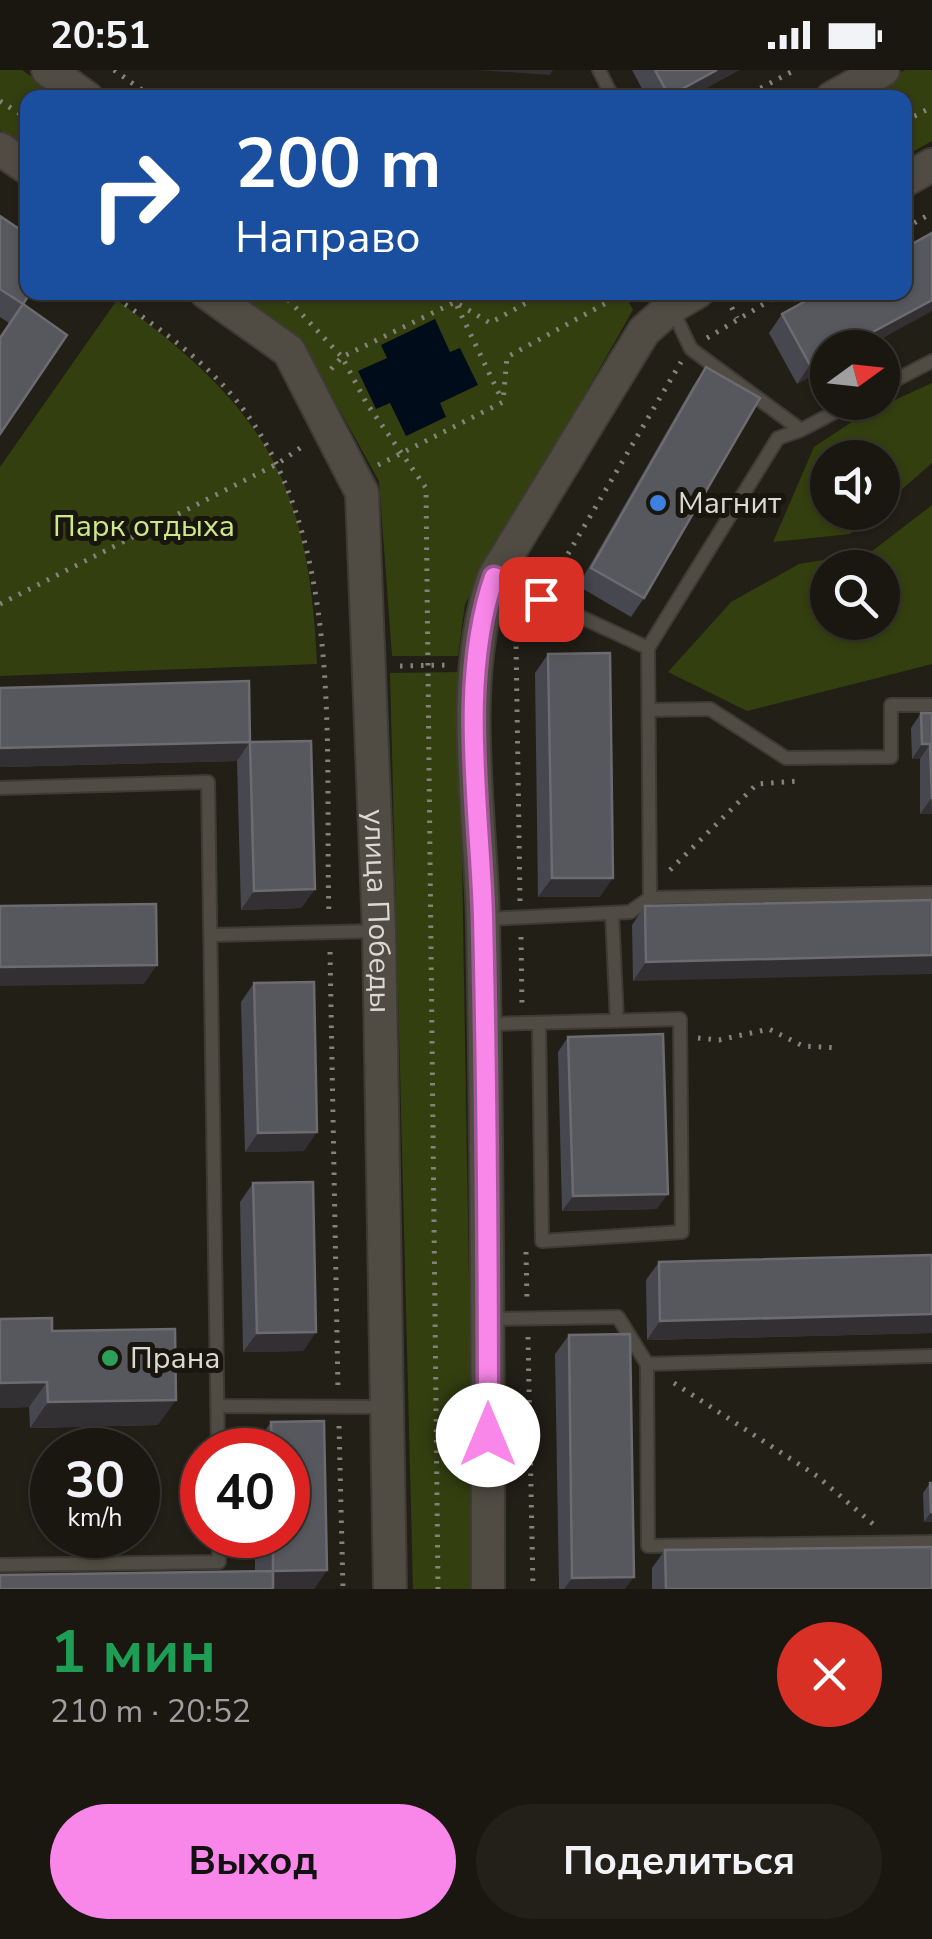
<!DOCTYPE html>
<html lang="ru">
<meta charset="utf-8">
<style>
:root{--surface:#1a1711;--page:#23201a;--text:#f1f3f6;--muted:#9f9f9f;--line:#383631;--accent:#f987e9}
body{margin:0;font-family:"Nunito Sans",sans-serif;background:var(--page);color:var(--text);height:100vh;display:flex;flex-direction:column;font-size:38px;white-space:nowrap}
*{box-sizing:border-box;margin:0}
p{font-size:32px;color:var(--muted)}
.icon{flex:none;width:55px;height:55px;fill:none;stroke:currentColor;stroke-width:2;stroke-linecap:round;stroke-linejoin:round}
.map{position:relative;height:1519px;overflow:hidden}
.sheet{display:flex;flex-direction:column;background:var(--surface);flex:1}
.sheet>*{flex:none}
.top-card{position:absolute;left:20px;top:20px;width:892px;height:210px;border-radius:20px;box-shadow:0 2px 8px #0004,0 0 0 2px var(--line);background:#1a4fa0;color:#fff;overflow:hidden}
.needle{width:65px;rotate:75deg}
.fabs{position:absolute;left:810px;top:260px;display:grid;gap:20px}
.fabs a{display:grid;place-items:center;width:90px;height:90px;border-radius:50%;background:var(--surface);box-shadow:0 2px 8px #0004,0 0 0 2px var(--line);font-size:50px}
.speed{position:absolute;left:30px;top:1358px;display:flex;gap:20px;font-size:50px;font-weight:700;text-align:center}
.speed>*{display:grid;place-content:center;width:130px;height:130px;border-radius:50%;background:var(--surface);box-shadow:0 2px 8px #0004,0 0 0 2px var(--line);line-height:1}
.speed small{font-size:25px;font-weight:400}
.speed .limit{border:15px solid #d22;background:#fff;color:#111}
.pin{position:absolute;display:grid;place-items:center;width:85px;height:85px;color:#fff;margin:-42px;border-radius:20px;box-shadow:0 5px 15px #0006}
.me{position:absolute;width:110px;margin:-55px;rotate:0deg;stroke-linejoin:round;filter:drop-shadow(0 0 8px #0008)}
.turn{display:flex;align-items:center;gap:35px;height:210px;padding:0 50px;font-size:45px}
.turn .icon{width:130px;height:130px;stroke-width:2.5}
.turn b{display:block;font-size:70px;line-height:85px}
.round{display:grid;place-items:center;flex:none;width:105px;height:105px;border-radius:52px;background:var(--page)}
.headline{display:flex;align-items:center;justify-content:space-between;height:170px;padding:0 50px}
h1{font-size:60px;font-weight:700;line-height:75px;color:#1e9e55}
.action{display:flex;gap:20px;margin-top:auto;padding:20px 50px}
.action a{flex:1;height:115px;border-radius:60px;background:var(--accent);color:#111;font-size:40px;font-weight:700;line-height:115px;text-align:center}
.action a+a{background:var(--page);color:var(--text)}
.status{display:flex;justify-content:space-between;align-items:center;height:70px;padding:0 50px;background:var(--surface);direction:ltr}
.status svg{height:28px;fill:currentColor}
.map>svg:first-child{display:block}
.green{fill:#343f10;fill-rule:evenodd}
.water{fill:#000c1a}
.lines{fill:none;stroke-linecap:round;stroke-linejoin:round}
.service-casing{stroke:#3e3b35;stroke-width:16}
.tertiary-casing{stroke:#3e3b35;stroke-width:36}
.path{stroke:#84827b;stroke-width:5;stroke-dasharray:2.5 8;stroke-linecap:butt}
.service{stroke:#504c43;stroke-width:12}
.tertiary{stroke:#504c43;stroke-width:32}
.wall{fill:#474750}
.shaded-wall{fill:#323033}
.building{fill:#57575e;stroke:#6c6b70;stroke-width:2.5}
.route-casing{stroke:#a25897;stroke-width:25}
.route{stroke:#f987e9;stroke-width:18}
.shop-dot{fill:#3f7fe0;stroke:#19160e;stroke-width:4}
.leisure-dot{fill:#2e9e5b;stroke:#19160e;stroke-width:4}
.labels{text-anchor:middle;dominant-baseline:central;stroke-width:10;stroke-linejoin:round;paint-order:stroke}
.poi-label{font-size:30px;fill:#dbd9d3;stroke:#19160e;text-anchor:start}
.park-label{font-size:30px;fill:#cde887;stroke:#19160e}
.street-label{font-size:30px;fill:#dbd9d3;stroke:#19160e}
</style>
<div class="status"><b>20:51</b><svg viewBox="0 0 49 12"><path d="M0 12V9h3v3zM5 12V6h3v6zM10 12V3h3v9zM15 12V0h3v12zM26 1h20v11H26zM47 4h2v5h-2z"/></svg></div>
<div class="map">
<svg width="932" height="1519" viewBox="0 0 932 1519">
<rect width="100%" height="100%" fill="#221f17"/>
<path class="green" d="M0,0H22L61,27L28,28L27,79L0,60Z
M905,0H932V71L905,86V28H854Z
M226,223H624L633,240L465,534L458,586H392L379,411L307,281Z
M117,230C264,338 309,410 317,594L0,606V397Z
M932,313V393L883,436L882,388H828V442L875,443L850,464L773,472L814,377L864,344Z
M932,435V594L747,641L668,602L731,532L799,494L871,482ZM828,498H882V552H828Z
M459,602L474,1519H413L390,603Z"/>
<path class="water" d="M435,249L450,282L460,278L478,315L440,333L446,347L406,366L390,333L376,339L358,301L387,288L381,275Z"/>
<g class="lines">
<g class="service-casing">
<path id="service" d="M599,0L613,28
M672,239L691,279L801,360L778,368L648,578L650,828L932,823
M882,317L932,291
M801,360L854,332
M496,508L648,578
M649,640L710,639L786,688L891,687V635H932
M0,718L208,712L218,1380
M612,843L617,951
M487,849L630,842L650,828
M212,865L376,861
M488,954L680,949L682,1162L542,1171L539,953
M491,1249L618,1247L647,1294L648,1476L932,1472
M647,1294L932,1286
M217,1336L385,1337
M0,1495L219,1492V1465"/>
</g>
<g class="tertiary-casing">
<g id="tertiary">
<path d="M48,0L87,28"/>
<path d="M832,28L883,0"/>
<path d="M0,79L28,98"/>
<path d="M905,110L932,95"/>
<path id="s1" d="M206,222L289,281L362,423L379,861L390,1519"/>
<path d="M488,1519C488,1297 487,1075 483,853C481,743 457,611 494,507L644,261L671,237L697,222"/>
</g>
</g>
<path class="path" d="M114,0L153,28
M742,28L795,0
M0,31L28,49
M905,51L932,37
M905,158L932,143
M108,222C154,255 200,286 236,330C347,466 324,680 329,846
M281,222L342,287L367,334L426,418L438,1519
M727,228L737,248
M457,236L502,330
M707,268L784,222
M331,299L342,287L455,232L490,253L546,222
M378,395L503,332L507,287L608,232L604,222
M552,511L681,292
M0,534L277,394L303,376
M400,596L449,595
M670,800L757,714L798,711
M520,831L516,572L531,546
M521,867L522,936
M330,882L338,1320
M698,968L719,970L769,959L803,976L839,978
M526,1182L527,1231
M528,1267L533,1519
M674,1313L817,1406L873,1454
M339,1356L343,1519"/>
<use href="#service" class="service"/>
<use href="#tertiary" class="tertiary"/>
</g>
<path class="wall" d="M632,0H739L688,28H647Z
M0,146L23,234L9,253L0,247Z
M905,222L797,314L769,263L782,244Z
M706,297L644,528L631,547L578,516L693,316Z
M548,584L600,827H538L535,603Z
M921,643H932V744H920V689H912L911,658Z
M250,672L315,819L301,838L241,840L237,691L0,697Z
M932,830L633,911L632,855L645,836Z
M254,913L304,1081L245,1082L241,932Z
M568,967L657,1139L562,1141L558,982Z
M253,1113L316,1262L303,1281L243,1282L240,1132Z
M932,1185V1263L647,1270L646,1210L659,1192Z
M0,1249L52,1261L158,1355L30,1358L29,1337L0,1338Z
M569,1265L625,1519H559L555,1284Z
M324,1351L327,1500L314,1519H0V1505L255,1502V1465H288V1380H253V1378L271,1352Z
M930,1413L932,1452H924L923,1423Z
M665,1480L932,1519H652V1498Z"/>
<path class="shaded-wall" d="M477,0H553L550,5Z
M717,0H739L688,28H668Z
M932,230V241L865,278H843Z
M828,286V298L797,314L810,295Z
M250,672L237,691L0,697V678Z
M922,674H930L920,689H912Z
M931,729L932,744H920Z
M552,808H613L600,827H538Z
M315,819L301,838L241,840L254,821Z
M932,885V904L633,911L646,892Z
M157,895L144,914L0,916V897Z
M317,1062L304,1081L245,1082L258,1063Z
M668,1124L657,1139L562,1141L573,1126Z
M932,1244V1263L647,1270L660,1251Z
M316,1262L303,1281L243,1282L257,1263Z
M47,1312L29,1337L0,1338V1313Z
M176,1330L158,1355L30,1358L48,1332Z
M931,1442L932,1452H924Z
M327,1500L314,1519H261L273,1501Z
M634,1507L625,1519H564L572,1508Z"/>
<path class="building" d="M655,0H717L669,26Z
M0,146L28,165V222H31L23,234L67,265L0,364V268L23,234L0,219Z
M932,163V230L843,278H828V286L810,295L782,244L822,222H905V178Z
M706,297L760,328L644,528L591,498Z
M610,583L613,808H552L548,584Z
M249,611L250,672L0,678V618Z
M921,643H932V729L930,674H922Z
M311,671L315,819L254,821L250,672Z
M932,830V885L646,892L645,836Z
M156,834L157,895L0,897V836Z
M314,912L317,1062L258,1063L254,913Z
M663,964L668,1124L573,1126L568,967Z
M313,1112L316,1262L257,1263L253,1113Z
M932,1185V1244L660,1251L659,1192Z
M52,1248V1261L175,1259L176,1330L48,1332L47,1312L0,1313V1249Z
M630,1264L634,1507L572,1508L569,1265Z
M324,1351L327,1500L273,1501V1465H288V1380H272L271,1352Z
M930,1413H932V1442H931Z
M932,1477V1519H666L665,1480Z
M273,1501V1519H0V1505Z"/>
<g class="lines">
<g class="route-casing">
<path id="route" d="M488,1365C488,1192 487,1020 483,847C480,739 458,610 494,507L541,529"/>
</g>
<use href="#route" class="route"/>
</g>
<circle class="shop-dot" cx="658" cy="433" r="10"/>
<circle class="leisure-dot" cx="110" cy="1288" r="10"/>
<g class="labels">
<g class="poi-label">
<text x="678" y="433">Магнит</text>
<text x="130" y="1288">Прана</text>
</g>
<g class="park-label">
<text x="144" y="456">Парк отдыха</text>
</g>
<g class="street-label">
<text stroke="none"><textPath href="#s1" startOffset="680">улица Победы</textPath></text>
</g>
</g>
</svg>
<div class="fabs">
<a><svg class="needle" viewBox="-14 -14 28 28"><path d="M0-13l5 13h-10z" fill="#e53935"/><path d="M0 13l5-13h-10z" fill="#9f9f9f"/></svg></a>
<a><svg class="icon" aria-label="sound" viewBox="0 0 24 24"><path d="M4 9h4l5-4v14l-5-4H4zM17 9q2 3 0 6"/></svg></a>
<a><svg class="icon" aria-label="search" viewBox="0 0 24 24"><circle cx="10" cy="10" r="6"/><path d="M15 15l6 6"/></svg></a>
</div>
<div class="speed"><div>30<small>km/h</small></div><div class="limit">40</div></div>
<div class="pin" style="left:541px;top:529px;background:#d93025"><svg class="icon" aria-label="arrive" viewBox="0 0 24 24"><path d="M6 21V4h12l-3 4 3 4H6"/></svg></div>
<svg class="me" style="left:488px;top:1365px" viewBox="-20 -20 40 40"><circle r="19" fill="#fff"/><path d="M0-13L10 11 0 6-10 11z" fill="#f987e9"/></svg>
<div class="top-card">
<div class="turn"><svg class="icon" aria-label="right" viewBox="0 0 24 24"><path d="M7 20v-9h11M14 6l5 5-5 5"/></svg><div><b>200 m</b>Направо</div></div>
</div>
</div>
<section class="sheet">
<div class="headline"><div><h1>1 мин</h1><p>210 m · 20:52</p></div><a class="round" style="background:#d93025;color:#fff"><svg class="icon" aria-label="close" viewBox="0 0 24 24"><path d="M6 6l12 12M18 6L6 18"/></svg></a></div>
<div class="action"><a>Выход</a><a>Поделиться</a></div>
</section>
